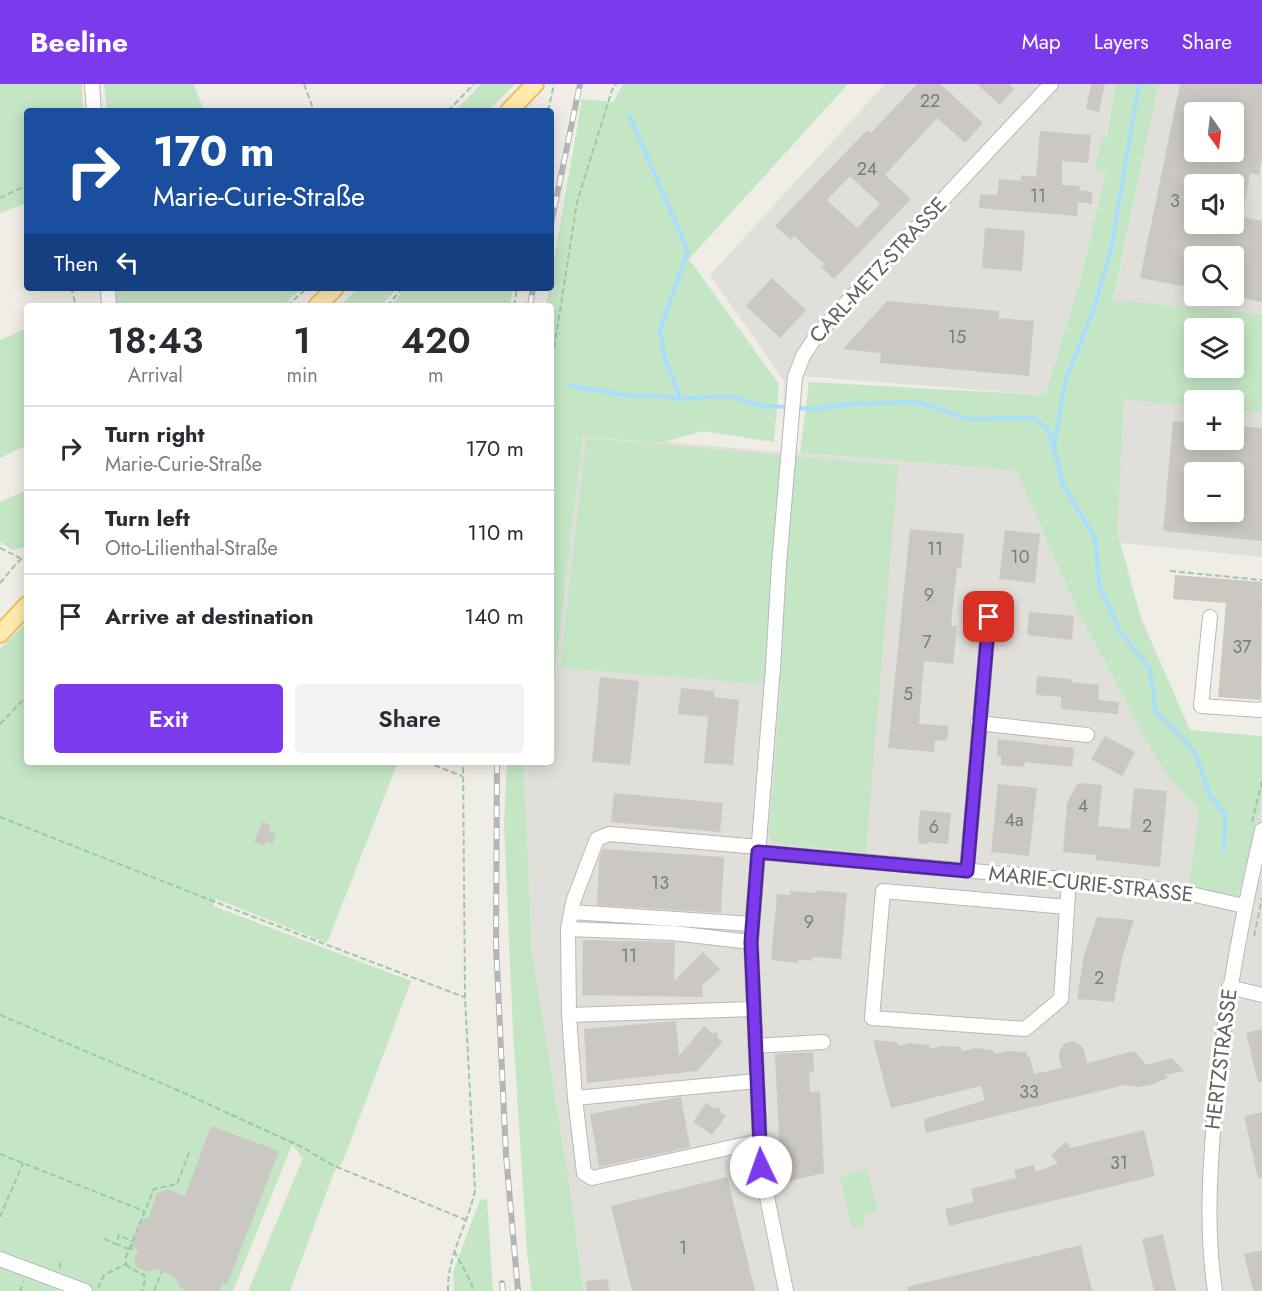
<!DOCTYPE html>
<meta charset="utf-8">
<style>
:root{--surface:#fff;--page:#f2f2f3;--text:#2b2b33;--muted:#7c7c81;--line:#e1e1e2;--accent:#7c3aed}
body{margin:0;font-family:Jost,sans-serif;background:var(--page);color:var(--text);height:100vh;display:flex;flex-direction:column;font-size:22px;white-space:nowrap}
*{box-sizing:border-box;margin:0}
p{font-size:20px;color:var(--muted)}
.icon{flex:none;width:33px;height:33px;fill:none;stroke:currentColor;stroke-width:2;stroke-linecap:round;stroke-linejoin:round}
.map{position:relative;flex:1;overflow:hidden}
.panel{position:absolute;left:24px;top:219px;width:530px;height:462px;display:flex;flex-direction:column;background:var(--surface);border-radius:6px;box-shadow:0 3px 15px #0003}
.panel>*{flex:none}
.hud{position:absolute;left:24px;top:24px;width:530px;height:183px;border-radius:6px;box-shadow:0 3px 15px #0003;background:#1a4fa0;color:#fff;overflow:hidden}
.needle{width:39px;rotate:166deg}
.controls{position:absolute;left:1184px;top:18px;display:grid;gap:12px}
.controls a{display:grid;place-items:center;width:60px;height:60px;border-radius:6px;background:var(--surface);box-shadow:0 3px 15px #0003;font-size:30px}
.pin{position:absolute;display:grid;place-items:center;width:51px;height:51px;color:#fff;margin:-26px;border-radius:12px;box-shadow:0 3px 9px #0006}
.me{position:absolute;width:66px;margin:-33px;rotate:357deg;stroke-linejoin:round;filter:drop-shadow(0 0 4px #0008)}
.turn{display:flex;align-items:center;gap:21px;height:126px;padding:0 30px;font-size:27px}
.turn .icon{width:78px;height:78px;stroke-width:2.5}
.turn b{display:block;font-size:42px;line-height:51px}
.then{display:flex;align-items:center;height:57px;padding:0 30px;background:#0003;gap:12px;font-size:22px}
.eta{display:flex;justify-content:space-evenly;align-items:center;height:102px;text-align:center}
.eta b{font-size:36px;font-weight:600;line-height:42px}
.button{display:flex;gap:12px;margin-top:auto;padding:12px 30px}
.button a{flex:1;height:69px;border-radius:6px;background:var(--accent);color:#fff;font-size:24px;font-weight:600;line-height:69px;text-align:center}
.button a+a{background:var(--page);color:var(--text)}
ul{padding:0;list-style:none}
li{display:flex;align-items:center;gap:18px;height:84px;padding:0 30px;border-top:2px solid var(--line)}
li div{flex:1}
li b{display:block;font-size:22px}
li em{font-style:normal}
header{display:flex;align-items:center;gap:36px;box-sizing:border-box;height:84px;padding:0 30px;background:var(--accent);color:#fff}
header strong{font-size:28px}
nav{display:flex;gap:33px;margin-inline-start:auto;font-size:21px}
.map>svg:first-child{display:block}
.industrial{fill:#e1dfda;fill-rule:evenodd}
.green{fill:#c5e6c4;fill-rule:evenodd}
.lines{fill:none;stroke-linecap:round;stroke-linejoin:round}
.stream{stroke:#a9ddfd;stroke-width:4}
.building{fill:#cbc8c3;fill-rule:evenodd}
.minor-casing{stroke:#b6b9bc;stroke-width:16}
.major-casing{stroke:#eebf61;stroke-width:20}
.path{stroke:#9dc7a6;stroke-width:2;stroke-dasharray:6 3;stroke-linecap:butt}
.minor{stroke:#fff;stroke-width:14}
.major{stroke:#fdecae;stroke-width:16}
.rail-casing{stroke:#b4b5b6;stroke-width:6}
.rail{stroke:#fff;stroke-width:4;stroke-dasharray:11;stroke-linecap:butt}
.path-bridge{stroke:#9dc7a6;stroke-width:2;stroke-dasharray:6 3;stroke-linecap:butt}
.route-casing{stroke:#51269a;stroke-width:15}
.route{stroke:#7c3aed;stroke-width:10}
.labels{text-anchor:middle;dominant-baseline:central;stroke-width:6;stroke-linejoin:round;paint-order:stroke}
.number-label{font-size:18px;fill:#797c7d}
.street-label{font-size:21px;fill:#5e6266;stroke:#fff}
</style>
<header>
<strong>Beeline</strong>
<nav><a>Map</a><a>Layers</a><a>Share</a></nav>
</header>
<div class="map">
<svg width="1262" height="1207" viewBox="0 0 1262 1207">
<rect width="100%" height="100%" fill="#f0ede6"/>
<path class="industrial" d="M885,0H1116L1105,54L1102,53L1094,86L1106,88L1080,197L1045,311L802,292L795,369L1016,386L1078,528L1162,685L1199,727L1238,814L1262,715V1207H583L570,1103L532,868L524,684L526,678H550L551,603L555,587L583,351L783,368L784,297L710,191Z
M1159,0H1262V473L1120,459L1087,343ZM1194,28H1233V68H1194ZM1194,100H1233V140H1194ZM1194,172H1233V212H1194ZM1194,244H1233V284H1194ZM1194,316H1233V356H1194ZM1194,388H1233V428H1194Z"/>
<path class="green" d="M0,0H82L83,27H27V119L0,129Z
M104,0H194L204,27H107Z
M481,0H515L488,27H455Z
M623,0H848L689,175L779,300L774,358L703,347L661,359L583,352L555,588L551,603L550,222H546L582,15L613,18Z
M1116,0H1159L1113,216L1262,230V328L1233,325V316H1194V322L1124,315L1117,447L1141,534L1190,646L1262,652V715L1238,814L1189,805L1199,727L1162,685L1078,528L1016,386L800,369L809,298L1045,311L1080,197L1106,88L1094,86L1102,53L1106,54ZM1194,244H1233V284H1194Z
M115,204H302L283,222H116Z
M358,204H397L381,222H340Z
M406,204H513L510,222H390Z
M27,244V361L0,374V256Z
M586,354L898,381L866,769L773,759L769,751L781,601L560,584Z
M27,406V463L12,466L0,458V418Z
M27,538V678H398L327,859L216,815L213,822L411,897L343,1077L334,1088L290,1207H248L303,1074L299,1072L300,1070L292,1061L233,1207H0V565Z
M507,678H526L524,684L532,868L570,1103L583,1207H532L527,1168L513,947L504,741Z
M867,1085L878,1128L863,1131L865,1141L852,1144L840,1092Z
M487,1115L493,1207H454L453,1188L480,1116Z"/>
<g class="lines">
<path class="stream" d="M629,31L688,167L660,246L665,275L681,315
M571,302L624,311L659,312L681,315L729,312L763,322L789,323
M797,324L819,325L850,320L917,318L970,335L1032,334L1047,344L1054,363L1063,401L1095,454L1100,504L1121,549L1150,585L1156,629L1174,645L1195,668L1210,711L1225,730L1224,766
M1054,362L1066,295L1093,227L1111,166L1139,0"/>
</g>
<path class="building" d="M917,0H940L983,39L965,59L937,34L885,91L911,115L834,195L821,183L824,180L794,152L791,156L775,142L867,46L871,49ZM850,92L880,120L857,144L827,116Z
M977,0H1009L1014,5L1000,21Z
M1091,0H1105L1099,28L1086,25Z
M1180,0H1262V73L1259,91L1250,89L1242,133L1262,137V218L1233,212V172H1194V204L1140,194ZM1194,28H1233V68H1194ZM1194,100H1233V140H1194Z
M1040,47L1091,51L1088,79L1062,77V101L1080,102L1079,106L1092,108V120L1078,118L1077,132L979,124L980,110L997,111L999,95L1021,97V91L1036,93Z
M985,144L1025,147L1022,187L982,184Z
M772,194L806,226L780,254L746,222Z
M887,217L999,227V234L1034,237L1029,292L880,279L881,269L843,265Z
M1173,337L1194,339V356H1233V342L1262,344V457L1163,447ZM1194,388H1233V428H1194Z
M910,445L964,450L961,485L957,484L951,542H957L953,580L924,577L919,640L949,642L947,657L935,656L934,668L888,664Z
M1005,446L1040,450L1035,499L999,495Z
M1175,491L1262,498L1261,616L1218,613L1226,519L1173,515Z
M1029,528L1074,532L1072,556L1027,551Z
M1037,592L1071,595V598L1099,601L1098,616L1119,618L1118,630L1061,625V613L1036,611Z
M600,593L639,597L630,681L592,678Z
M681,604L714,607V613L739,616L733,681L704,679L708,633L678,630Z
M1105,652L1135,668L1122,692L1091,675Z
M998,655L1074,664L1072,683L1025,678L1024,683L1001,681V672H997Z
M1078,699L1102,701L1098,742L1130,745L1134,704L1167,707L1160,783L1096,776V771L1063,768L1067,719Z
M998,700L1037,704L1029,772L991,768Z
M614,709L723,719L720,748L611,738Z
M920,726L951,729L948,760L928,758L926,760H920L918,755Z
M262,738L271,741L269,747L276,749L273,759L266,757L264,762L254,758Z
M603,765L724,773L721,829L597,821L599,775Z
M817,806L847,809L841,875L812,873V877L798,875V879L771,876L777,810L790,811V807L816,809Z
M1097,833L1134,836L1122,874L1114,918L1077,915L1084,871Z
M583,856L675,858L674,897L703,868L720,885L702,902L703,913L582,911Z
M676,937L679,972L704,942L712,949L717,948L718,954L723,958L697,987L587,999L584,945Z
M1262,945V998H1258L1246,949Z
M873,956L897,958L898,962L910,959L929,961L930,965L943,962L961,963L962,967L976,964L993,966L994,970L1007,967L1026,968L1027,973H1030L1034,990L1062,984L1059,975V968L1064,960L1072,957L1078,959L1084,965L1087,979L1134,967L1147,981L1172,974L1184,987L1165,991L1168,994L1151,1001L1139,1003L1125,1001L926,1049L924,1035L985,1016L981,1002L891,1024Z
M813,968L814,988L809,989L810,1008L820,1007L824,1089L781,1099L775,970Z
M681,1013L690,1063L599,1083L590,1030Z
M706,1019L714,1024L719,1023L720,1028L726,1032L712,1051L693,1038Z
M1262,1028V1093L1258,1094L1244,1032Z
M211,1042L279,1067L227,1201L223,1199L219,1207H187L180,1204L174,1192L155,1185L148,1188L138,1184L134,1177L138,1167L132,1160L141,1136L149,1133L157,1109L167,1105L185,1112Z
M1144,1046L1155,1092L949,1142L945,1125L974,1118L971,1105L1016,1094L1014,1086L1034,1081L1036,1088L1058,1079L1051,1071L1066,1058L1071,1064Z
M727,1093L755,1207H632L611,1122Z
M1163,1150L1176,1207H1154L1142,1155Z
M1081,1161L1092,1207H908L907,1203Z
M1262,1166V1207H1253L1244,1170Z
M608,1195L609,1207H587L586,1197Z"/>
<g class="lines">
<g class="minor-casing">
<path id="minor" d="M92,0L94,27
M108,204L109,222
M1210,533L1201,622L1260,626L1262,625
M978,639L1087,651
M758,768L1130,801L1191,810L1244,822
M967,787L989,533
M1067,823L883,807L872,934L1025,945L1061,915L1069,795
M571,828L752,840
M568,845L573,818L597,755L609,750L759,763
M751,858L673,849L568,845L569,931L754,925
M1229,903L1262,911
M569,931L575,1014L757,997
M755,962L823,958
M575,1014L584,1089L592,1094L760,1057
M0,1175L85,1207
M786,1207L761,1083L751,858L773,583L779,481L795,293L803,272L819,248L1051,0
M1215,1207C1207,1154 1209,1101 1213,1048C1220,946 1239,846 1262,746"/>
</g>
<g class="major-casing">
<path id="major" d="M509,27L535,0
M317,222L335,204
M0,550L27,521"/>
</g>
<path class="path" d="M304,0L314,27
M448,27L474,0
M548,27L554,0
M0,114L27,101
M74,204L72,207L76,222
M287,222L307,204
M387,222L403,204
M514,222L517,204
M550,290L577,118L612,6L616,0
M0,464L20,474
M1170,487L1262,496
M0,499C9,489 17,477 27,470
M0,640L27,612
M426,678L462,692
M0,733L246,830L464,913
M1252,738L1262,697
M1254,852L1262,814
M0,931L173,1004L304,1064L332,1081L466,1136
M0,1070L144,1127
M0,1133L23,1079
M104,1155L116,1160
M132,1162L130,1163L132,1165L134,1162
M129,1165L116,1160L119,1151L131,1157
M454,1167L471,1198L473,1207
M126,1180L130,1184L144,1191L145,1197L142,1207
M59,1184L62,1175
M98,1204L104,1191L126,1180V1173L154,1105L177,1100L190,1066
M20,1207L24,1197
M154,1207L162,1187
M448,1207C447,1171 468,1141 475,1106L465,913L463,678"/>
<use href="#minor" class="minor"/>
<use href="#major" class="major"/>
<g class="rail-casing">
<path id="rail" d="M550,145L580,0
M530,222L533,204
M497,678L496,861L506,1071L518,1207
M502,1199L503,1207"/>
</g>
<use href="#rail" class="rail"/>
<path class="path-bridge" d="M131,1157H133
M132,1162L133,1161"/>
</g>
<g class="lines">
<g class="route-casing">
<path id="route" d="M761,1083L751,858L758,768L967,787L989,533"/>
</g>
<use href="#route" class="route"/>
</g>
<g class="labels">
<g class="number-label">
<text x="930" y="17">22</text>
<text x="867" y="85">24</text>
<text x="1038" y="112">11</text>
<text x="1175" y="117">3</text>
<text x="957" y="253">15</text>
<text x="935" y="465">11</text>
<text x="1020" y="473">10</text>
<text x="929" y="511">9</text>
<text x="927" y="558">7</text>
<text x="1242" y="563">37</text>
<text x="908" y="610">5</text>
<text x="1083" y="722">4</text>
<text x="1014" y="736">4a</text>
<text x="1147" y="742">2</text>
<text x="934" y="743">6</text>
<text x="660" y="799">13</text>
<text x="809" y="838">9</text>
<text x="629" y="872">11</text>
<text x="1099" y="894">2</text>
<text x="1029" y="1008">33</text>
<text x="1119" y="1079">31</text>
<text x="683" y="1164">1</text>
</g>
<g class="street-label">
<text transform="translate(878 186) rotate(-47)">CARL-METZ-STRASSE</text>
<text transform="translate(1091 800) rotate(6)">MARIE-CURIE-STRASSE</text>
<text transform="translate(1221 975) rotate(-83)">HERTZSTRASSE</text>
</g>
</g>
</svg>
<div class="controls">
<a><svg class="needle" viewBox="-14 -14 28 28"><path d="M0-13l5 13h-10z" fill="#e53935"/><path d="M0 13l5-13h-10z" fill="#7c7c81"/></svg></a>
<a><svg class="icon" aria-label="sound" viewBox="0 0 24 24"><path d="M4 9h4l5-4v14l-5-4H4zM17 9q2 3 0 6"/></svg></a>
<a><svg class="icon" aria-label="search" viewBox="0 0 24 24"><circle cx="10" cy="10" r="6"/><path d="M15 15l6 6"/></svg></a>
<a><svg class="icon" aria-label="layers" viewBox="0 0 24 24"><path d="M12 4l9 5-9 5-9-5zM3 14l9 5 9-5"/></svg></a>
<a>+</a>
<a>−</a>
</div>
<div class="pin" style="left:989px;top:533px;background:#d93025"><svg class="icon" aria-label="arrive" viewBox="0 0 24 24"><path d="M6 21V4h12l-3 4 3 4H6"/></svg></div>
<svg class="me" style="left:761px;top:1083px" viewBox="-20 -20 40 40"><circle r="19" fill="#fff"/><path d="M0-13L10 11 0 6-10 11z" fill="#7c3aed"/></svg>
<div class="hud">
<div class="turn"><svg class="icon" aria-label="right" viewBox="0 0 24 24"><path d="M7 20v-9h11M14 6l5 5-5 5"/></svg><div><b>170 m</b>Marie-Curie-Straße</div></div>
<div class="then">Then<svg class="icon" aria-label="left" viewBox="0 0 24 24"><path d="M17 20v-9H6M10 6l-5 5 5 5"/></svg></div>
</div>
<section class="panel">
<div class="eta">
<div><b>18:43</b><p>Arrival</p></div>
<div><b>1</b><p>min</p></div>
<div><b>420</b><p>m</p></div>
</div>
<ul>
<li><svg class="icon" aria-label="right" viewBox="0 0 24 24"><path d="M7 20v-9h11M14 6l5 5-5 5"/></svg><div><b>Turn right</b><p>Marie-Curie-Straße</p></div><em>170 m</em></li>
<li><svg class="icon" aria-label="left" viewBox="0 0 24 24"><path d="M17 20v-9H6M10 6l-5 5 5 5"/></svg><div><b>Turn left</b><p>Otto-Lilienthal-Straße</p></div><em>110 m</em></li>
<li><svg class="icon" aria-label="arrive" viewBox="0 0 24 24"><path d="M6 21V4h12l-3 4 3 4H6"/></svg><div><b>Arrive at destination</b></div><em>140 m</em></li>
</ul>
<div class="button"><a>Exit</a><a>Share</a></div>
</section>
</div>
